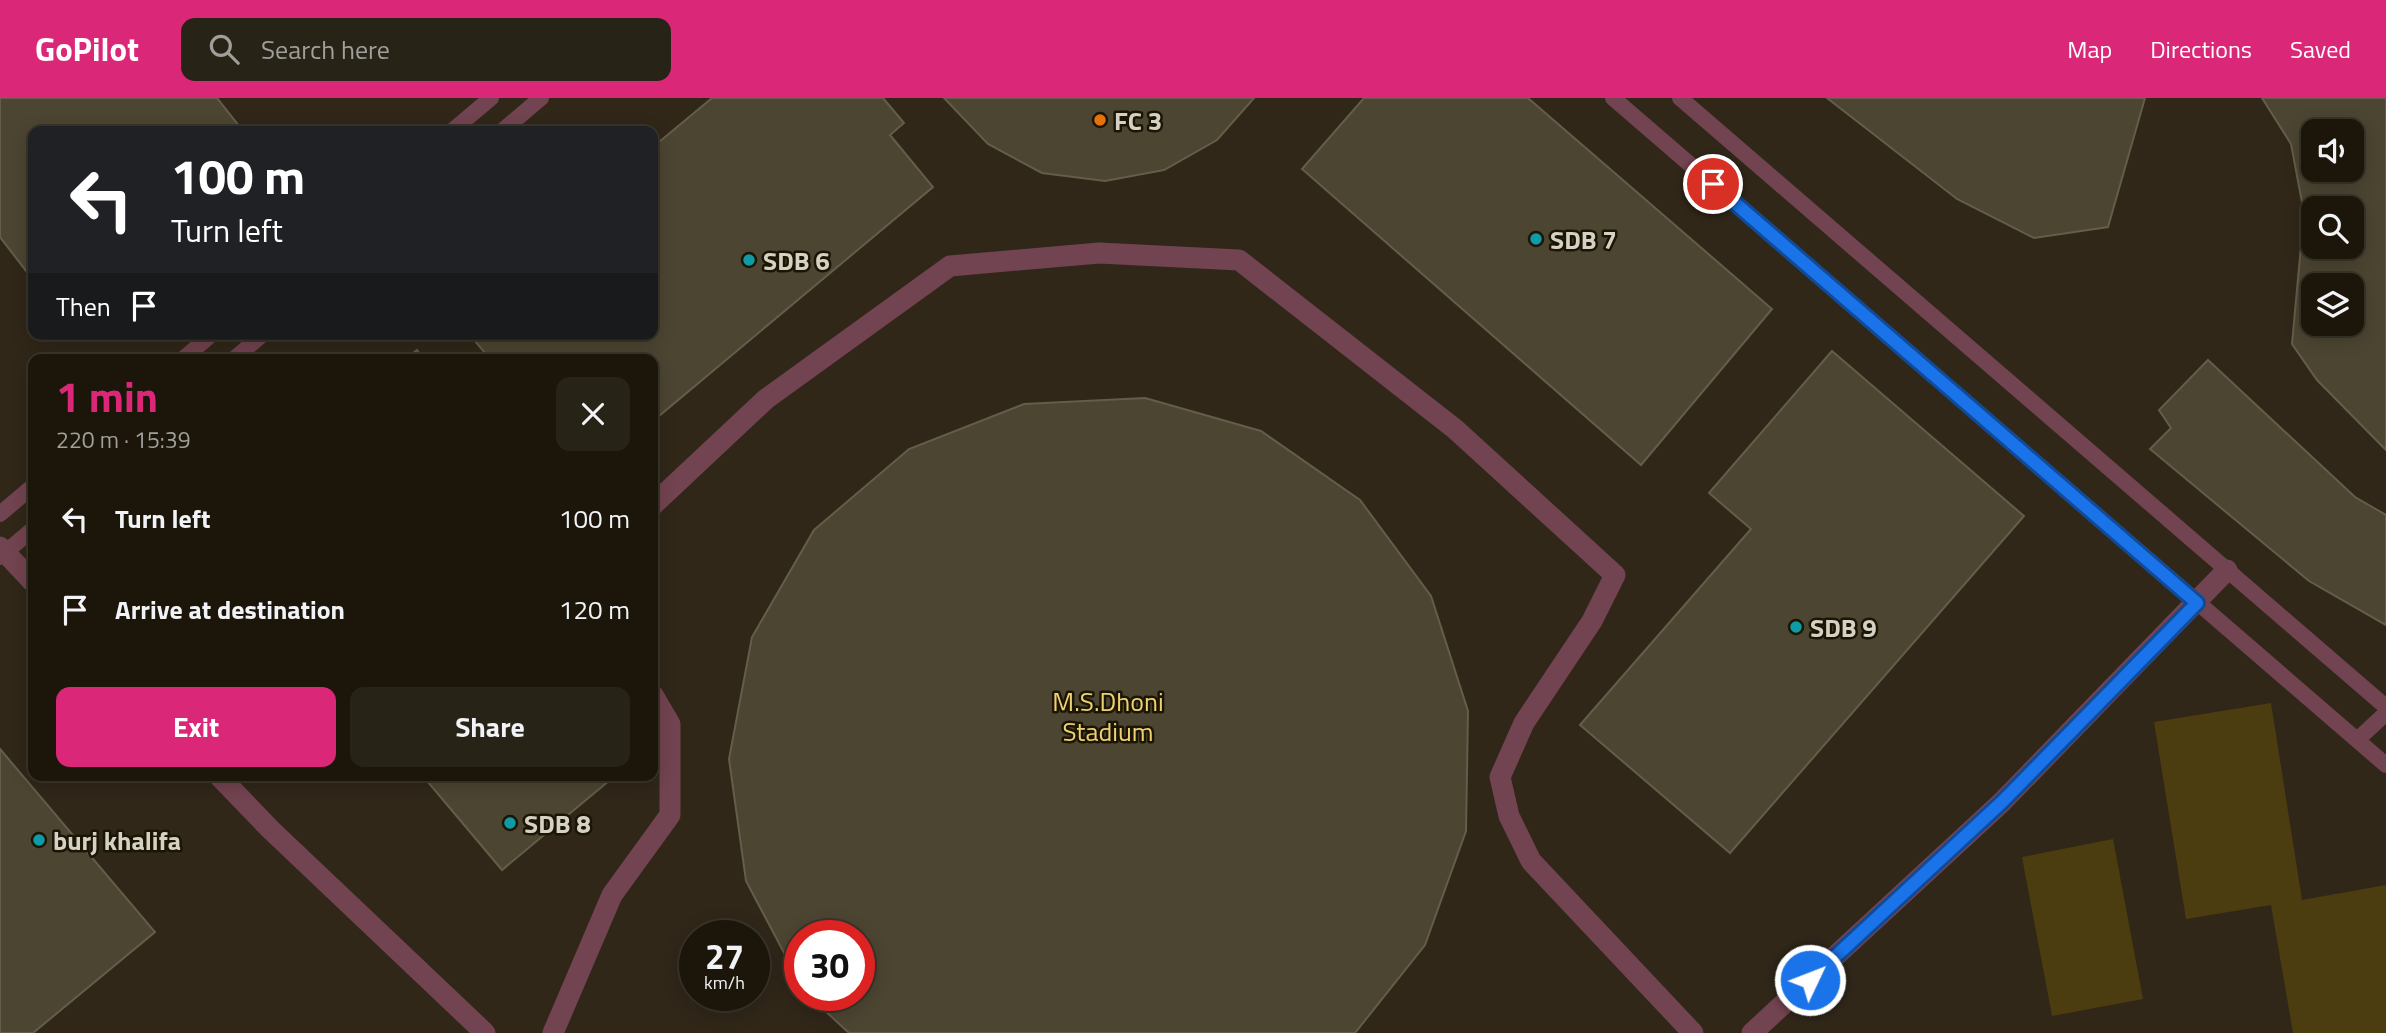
<!DOCTYPE html>
<meta charset="utf-8">
<style>
:root{--surface:#1b1609;--page:#282317;--text:#f1f3f6;--muted:#a09f9c;--line:#39352a;--accent:#db2777}
body{margin:0;font-family:"Titillium Web",sans-serif;background:var(--page);color:var(--text);height:100vh;display:flex;flex-direction:column;font-size:26px;white-space:nowrap}
*{box-sizing:border-box;margin:0}
p{font-size:23px;color:var(--muted)}
.icon{flex:none;width:38px;height:38px;fill:none;stroke:currentColor;stroke-width:2;stroke-linecap:round;stroke-linejoin:round}
.map{position:relative;flex:1;overflow:hidden}
.details{position:absolute;left:28px;top:256px;width:630px;height:427px;display:flex;flex-direction:column;background:var(--surface);border-radius:14px;box-shadow:0 4px 18px #0003,0 0 0 2px var(--line)}
.details>*{flex:none}
.top-card{position:absolute;left:28px;top:28px;width:630px;height:214px;border-radius:14px;box-shadow:0 4px 18px #0003,0 0 0 2px var(--line);background:#202124;color:#fff;overflow:hidden}
.tools{position:absolute;left:2301px;top:21px;display:grid;gap:14px}
.tools a{display:grid;place-items:center;width:63px;height:63px;border-radius:14px;background:var(--surface);box-shadow:0 4px 18px #0003,0 0 0 2px var(--line);font-size:35px}
.speed{position:absolute;left:679px;top:822px;display:flex;gap:14px;font-size:35px;font-weight:700;text-align:center}
.speed>*{display:grid;place-content:center;width:91px;height:91px;border-radius:50%;background:var(--surface);box-shadow:0 4px 18px #0003,0 0 0 2px var(--line);line-height:1}
.speed small{font-size:18px;font-weight:400}
.speed .limit{border:10px solid #d22;background:#fff;color:#111}
.pin{position:absolute;display:grid;place-items:center;width:60px;height:60px;color:#fff;margin:-30px;border:4px solid #fff;border-radius:50%;box-shadow:0 2px 7px #0007}
.me{position:absolute;width:77px;margin:-38px;rotate:47deg;stroke-linejoin:round;filter:drop-shadow(0 0 5px #0008)}
.turn{display:flex;align-items:center;gap:24px;height:147px;padding:0 28px;font-size:32px}
.turn .icon{width:91px;height:91px;stroke-width:2.5}
.turn b{display:block;font-size:49px;line-height:60px}
.then{display:flex;align-items:center;height:66px;padding:0 28px;background:#0003;gap:14px;font-size:26px}
.round{display:grid;place-items:center;flex:none;width:74px;height:74px;border-radius:14px;background:var(--page)}
.headline{display:flex;align-items:center;justify-content:space-between;height:119px;padding:0 28px}
h1{font-size:42px;font-weight:700;line-height:52px;color:var(--accent)}
.primary-button{display:flex;gap:14px;margin-top:auto;padding:14px 28px}
.primary-button a{flex:1;height:80px;border-radius:14px;background:var(--accent);color:#fff;font-size:28px;font-weight:700;line-height:80px;text-align:center}
.primary-button a+a{background:var(--page);color:var(--text)}
ul{padding:0;list-style:none}
li{display:flex;align-items:center;gap:21px;height:91px;padding:0 28px}
li div{flex:1}
li b{display:block;font-size:26px}
li em{font-style:normal}
header{display:flex;align-items:center;gap:42px;box-sizing:border-box;height:98px;padding:0 35px;background:var(--accent);color:#fff}
header strong{font-size:33px}
nav{display:flex;gap:38px;margin-inline-start:auto;font-size:24px}
.search{width:490px;height:63px;background:var(--page);display:flex;align-items:center;gap:18px;box-sizing:border-box;padding:0 24px;border-radius:14px;color:var(--muted);font-size:26px}
.map>svg:first-child{display:block}
.commercial{fill:#302719;fill-rule:evenodd}
.green{fill:#4b3d0f}
.building{fill:#4c4532;stroke:#645d49;stroke-width:2;fill-rule:evenodd}
.lines{fill:none;stroke-linecap:round;stroke-linejoin:round}
.lane{stroke:#724350;stroke-width:16}
.street{stroke:#724350;stroke-width:21}
.route-casing{stroke:#114b97;stroke-width:18}
.route{stroke:#1a73e8;stroke-width:12}
.food-dot{fill:#e8710a;stroke:#1b1504;stroke-width:2.5}
.culture-dot{fill:#0f9aa8;stroke:#1b1504;stroke-width:2.5}
.labels{text-anchor:middle;dominant-baseline:central;stroke-width:5;stroke-linejoin:round;paint-order:stroke}
.poi-label{font-size:26px;font-weight:bold;fill:#d5d1c5;stroke:#1b1504;text-anchor:start}
.park-label{font-size:26px;fill:#efd072;stroke:#1b1504}
</style>
<header>
<strong>GoPilot</strong>
<div class="search"><svg class="icon" aria-label="search" viewBox="0 0 24 24"><circle cx="10" cy="10" r="6"/><path d="M15 15l6 6"/></svg>Search here</div>
<nav><a>Map</a><a>Directions</a><a>Saved</a></nav>
</header>
<div class="map">
<svg width="2386" height="935" viewBox="0 0 2386 935">
<rect width="100%" height="100%" fill="#241e0c"/>
<path class="commercial" d="M0,0H2386V935H0ZM33,33H653V236H33ZM2314,33H2352V72H2314ZM2314,110H2352V149H2314ZM2314,187H2352V226H2314ZM33,261H653V677H33ZM695,838H754V898H695ZM800,838H859V898H800Z"/>
<path class="green" d="M2271,605L2302,802L2386,787V935H2293L2271,807L2186,821L2154,624Z
M2113,741L2143,901L2052,918L2022,759Z"/>
<path class="building" d="M0,0H217L243,33H33V182L0,139Z
M712,0H883L904,25L890,37L933,89L653,323V261H490L469,236H653V49Z
M1254,0L1217,42L1164,72L1105,83L1042,75L988,46L944,0Z
M1364,0H1528L1772,211L1641,367L1302,71Z
M1827,0H2145L2108,129L2034,140L1957,101Z
M2262,0H2386V352L2317,282L2292,246L2304,115L2291,46ZM2314,33H2352V72H2314ZM2314,110H2352V149H2314ZM2314,187H2352V226H2314Z
M417,252L424,261H406Z
M1832,253L2024,418L1730,755L1580,627L1751,431L1709,395Z
M2208,262L2355,399L2386,417V527L2309,483L2150,351L2171,330L2159,312Z
M1145,300L1261,333L1360,402L1431,498L1468,613L1466,733L1425,847L1355,935H849L809,898H859V838H800V885L746,783L729,661L752,539L814,432L909,351L1024,306Z
M0,651L155,834L33,935H0Z
M422,677H616L502,772Z"/>
<g class="lines">
<path class="lane" d="M1613,0L2386,667
M1680,0L2386,609
M452,33L491,0
M502,33L541,0
M183,261L212,236
M234,261L263,236
M0,416L33,388
M0,459L33,431
M2357,642L2386,615"/>
<path class="street" d="M653,407L766,301L950,168L1099,155L1239,162L1455,331L1615,477L1592,523L1524,625L1500,679L1509,718L1531,763L1693,935
M0,449L33,484
M218,677L270,731L485,935
M553,935L612,797L670,717V626L653,597
M1752,935L2002,704L2227,472"/>
</g>
<g class="lines">
<g class="route-casing">
<path id="route" d="M1713,86L2197,505L2002,704L1810,882"/>
</g>
<use href="#route" class="route"/>
</g>
<circle class="food-dot" cx="1100" cy="22" r="7"/>
<g class="culture-dot">
<circle cx="1536" cy="141" r="7"/>
<circle cx="749" cy="162" r="7"/>
<circle cx="1796" cy="529" r="7"/>
<circle cx="510" cy="725" r="7"/>
<circle cx="39" cy="742" r="7"/>
</g>
<g class="labels">
<g class="poi-label">
<text x="1114" y="22">FC 3</text>
<text x="1550" y="141">SDB 7</text>
<text x="763" y="162">SDB 6</text>
<text x="1810" y="529">SDB 9</text>
<text x="524" y="725">SDB 8</text>
<text x="53" y="742">burj khalifa</text>
</g>
<g class="park-label">
<text x="1108" y="603">M.S.Dhoni<tspan x="1108" dy="30">Stadium</tspan></text>
</g>
</g>
</svg>
<div class="tools">
<a><svg class="icon" aria-label="sound" viewBox="0 0 24 24"><path d="M4 9h4l5-4v14l-5-4H4zM17 9q2 3 0 6"/></svg></a>
<a><svg class="icon" aria-label="search" viewBox="0 0 24 24"><circle cx="10" cy="10" r="6"/><path d="M15 15l6 6"/></svg></a>
<a><svg class="icon" aria-label="layers" viewBox="0 0 24 24"><path d="M12 4l9 5-9 5-9-5zM3 14l9 5 9-5"/></svg></a>
</div>
<div class="speed"><div>27<small>km/h</small></div><div class="limit">30</div></div>
<div class="pin" style="left:1713px;top:86px;background:#d93025"><svg class="icon" aria-label="arrive" viewBox="0 0 24 24"><path d="M6 21V4h12l-3 4 3 4H6"/></svg></div>
<svg class="me" style="left:1810px;top:882px" viewBox="-20 -20 40 40"><circle r="17" fill="#1a73e8" stroke="#fff" stroke-width="3"/><path d="M0-11L8 9 0 5-8 9z" fill="#fff"/></svg>
<div class="top-card">
<div class="turn"><svg class="icon" aria-label="left" viewBox="0 0 24 24"><path d="M17 20v-9H6M10 6l-5 5 5 5"/></svg><div><b>100 m</b>Turn left</div></div>
<div class="then">Then<svg class="icon" aria-label="arrive" viewBox="0 0 24 24"><path d="M6 21V4h12l-3 4 3 4H6"/></svg></div>
</div>
<section class="details">
<div class="headline"><div><h1>1 min</h1><p>220 m · 15:39</p></div><a class="round"><svg class="icon" aria-label="close" viewBox="0 0 24 24"><path d="M6 6l12 12M18 6L6 18"/></svg></a></div>
<ul>
<li><svg class="icon" aria-label="left" viewBox="0 0 24 24"><path d="M17 20v-9H6M10 6l-5 5 5 5"/></svg><div><b>Turn left</b></div><em>100 m</em></li>
<li><svg class="icon" aria-label="arrive" viewBox="0 0 24 24"><path d="M6 21V4h12l-3 4 3 4H6"/></svg><div><b>Arrive at destination</b></div><em>120 m</em></li>
</ul>
<div class="primary-button"><a>Exit</a><a>Share</a></div>
</section>
</div>
